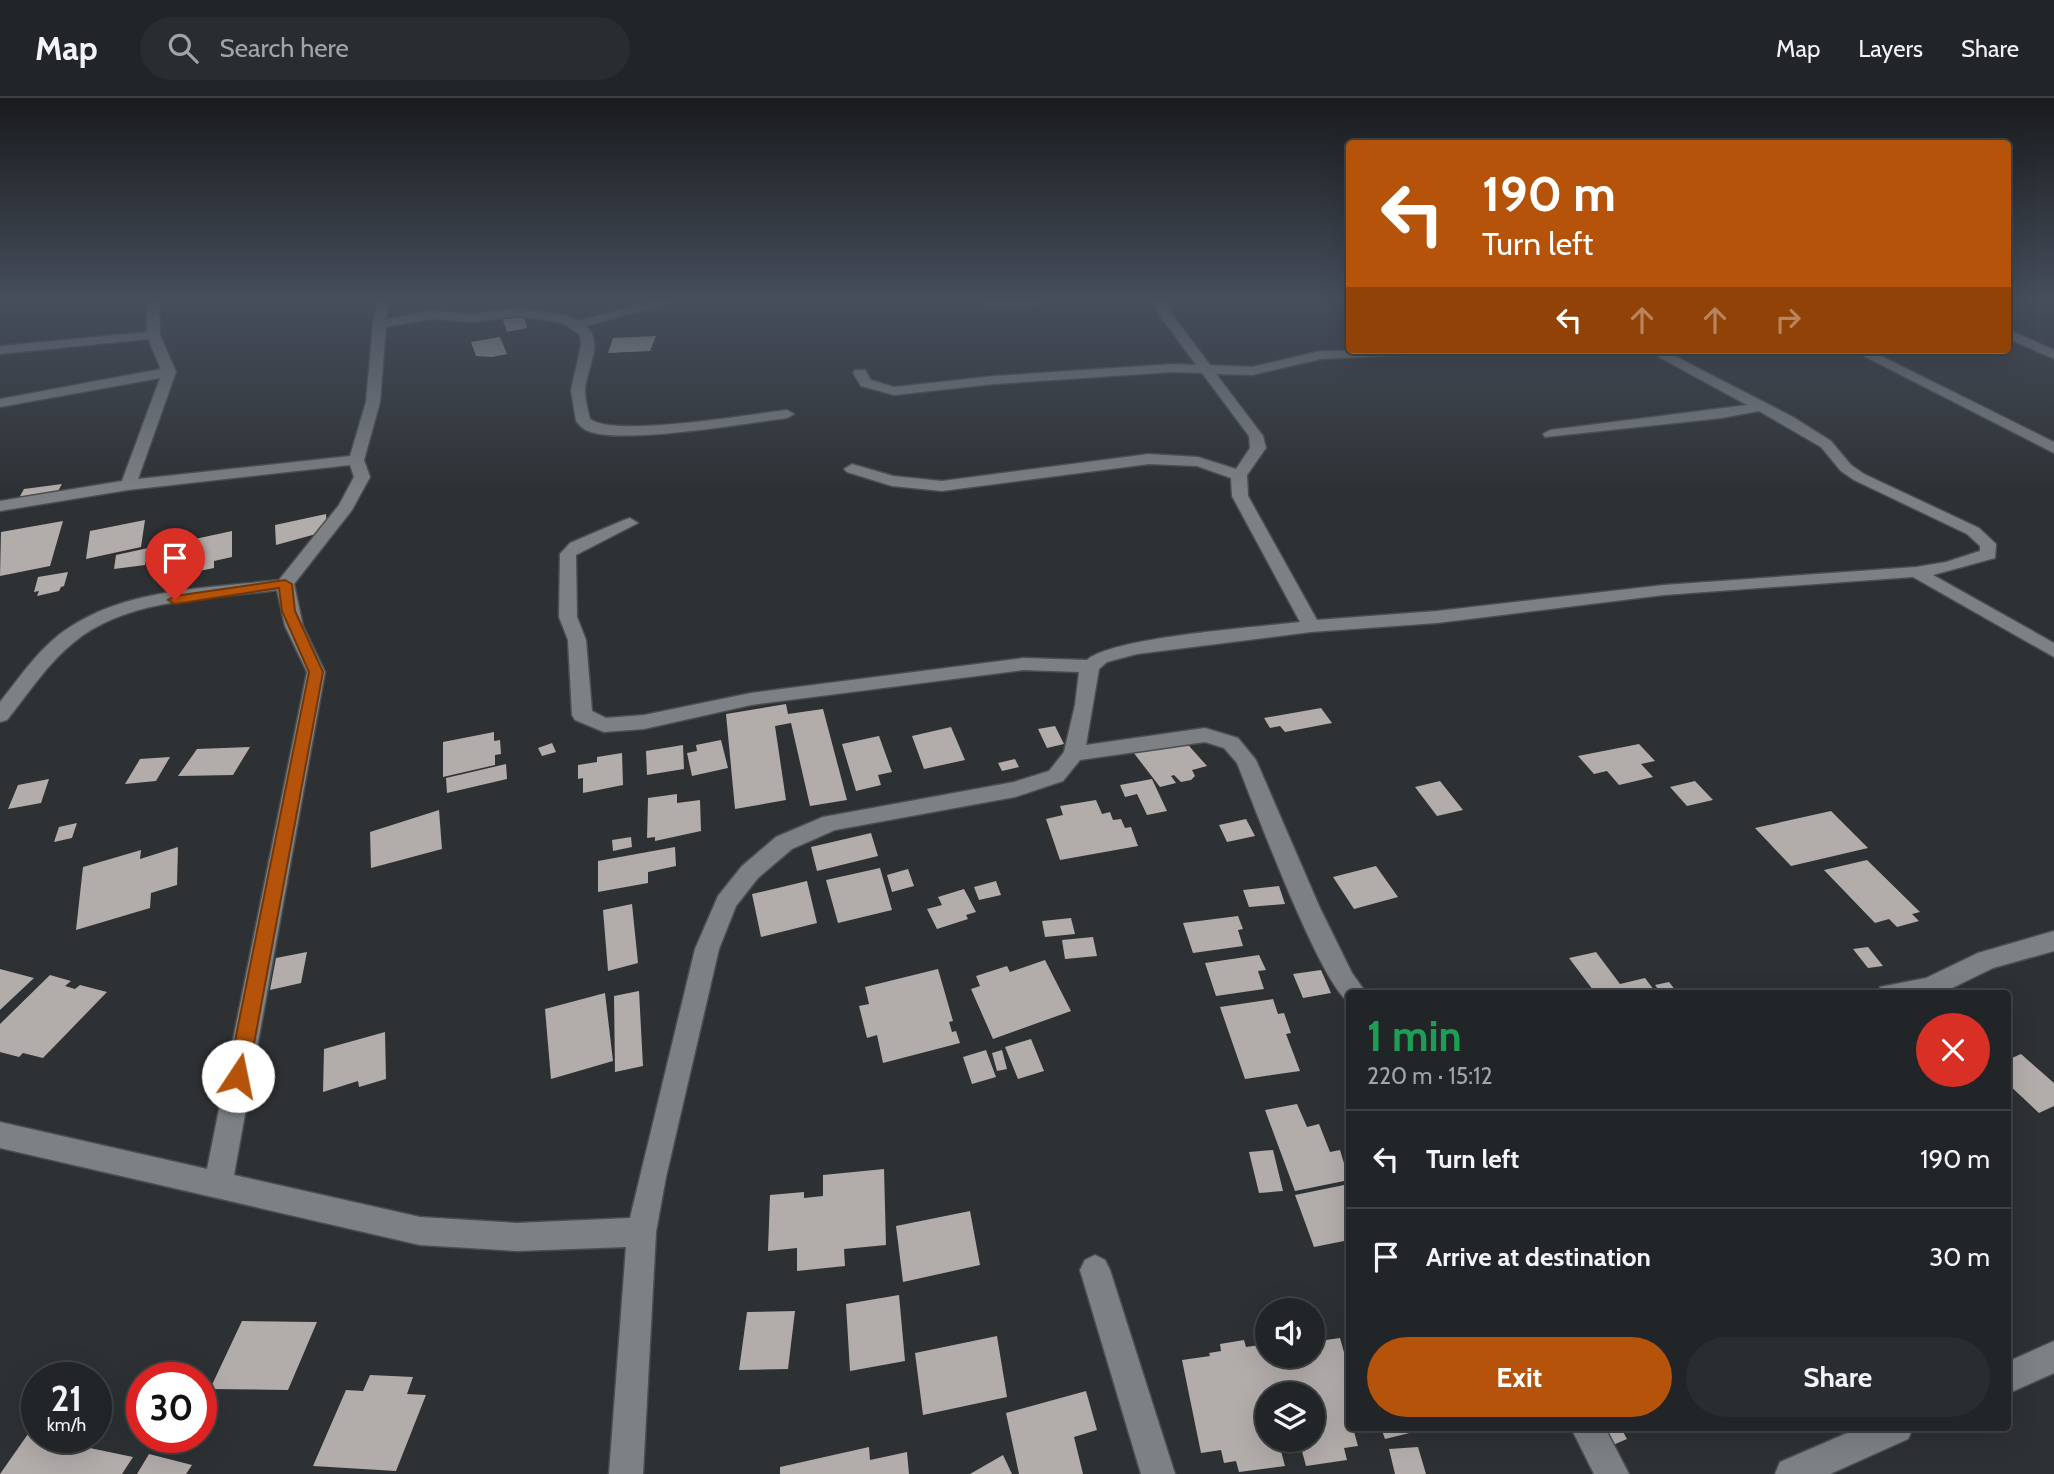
<!DOCTYPE html>
<meta charset="utf-8">
<style>
:root{--surface:#222527;--page:#2a2d2f;--text:#f1f3f6;--muted:#a2a5a7;--line:#3f4244;--accent:#b45309}
body{margin:0;font-family:Cabin,sans-serif;background:var(--page);color:var(--text);height:100vh;display:flex;flex-direction:column;font-size:26px;white-space:nowrap}
*{box-sizing:border-box;margin:0}
p{font-size:23px;color:var(--muted)}
.icon{flex:none;width:38px;height:38px;fill:none;stroke:currentColor;stroke-width:2;stroke-linecap:round;stroke-linejoin:round}
.map{position:relative;flex:1;overflow:hidden}
.details{position:absolute;left:1346px;top:892px;width:665px;height:441px;display:flex;flex-direction:column;background:var(--surface);border-radius:7px;box-shadow:0 7px 28px #0002,0 0 0 2px var(--line)}
.details>*{flex:none}
.top-card{position:absolute;left:1346px;top:42px;width:665px;height:214px;border-radius:7px;box-shadow:0 7px 28px #0002,0 0 0 2px var(--line);background:#b45309;color:#fff;overflow:hidden}
.controls{position:absolute;left:1255px;top:1200px;display:grid;gap:14px}
.controls a{display:grid;place-items:center;width:70px;height:70px;border-radius:50%;background:var(--surface);box-shadow:0 7px 28px #0002,0 0 0 2px var(--line);font-size:35px}
.speed{position:absolute;left:21px;top:1264px;display:flex;gap:14px;font-size:35px;font-weight:700;text-align:center}
.speed>*{display:grid;place-content:center;width:91px;height:91px;border-radius:50%;background:var(--surface);box-shadow:0 7px 28px #0002,0 0 0 2px var(--line);line-height:1}
.speed small{font-size:18px;font-weight:400}
.speed .limit{border:10px solid #d22;background:#fff;color:#111}
.pin{position:absolute;display:grid;place-items:center;width:60px;height:60px;color:#fff;margin:-72px -30px;border-radius:50% 50% 50% 0;rotate:-45deg;box-shadow:0 0 7px #0007}
.pin .icon{rotate:45deg}
.me{position:absolute;width:77px;margin:-38px;rotate:11deg;stroke-linejoin:round;filter:drop-shadow(0 0 5px #0008)}
.turn{display:flex;align-items:center;gap:24px;height:147px;padding:0 21px;font-size:32px}
.turn .icon{width:91px;height:91px;stroke-width:2.5}
.turn b{display:block;font-size:49px;line-height:60px}
.lanes{display:flex;align-items:center;height:66px;padding:0 21px;background:#0003;justify-content:center;gap:35px;direction:ltr}
.lanes .off{opacity:.35}
.round{display:grid;place-items:center;flex:none;width:74px;height:74px;border-radius:37px;background:var(--page)}
.head{display:flex;align-items:center;justify-content:space-between;height:119px;padding:0 21px}
h1{font-size:42px;font-weight:700;line-height:52px;color:#1e9e55}
.primary-button{display:flex;gap:14px;margin-top:auto;padding:14px 21px}
.primary-button a{flex:1;height:80px;border-radius:42px;background:var(--accent);color:#fff;font-size:28px;font-weight:700;line-height:80px;text-align:center}
.primary-button a+a{background:var(--page);color:var(--text)}
ul{padding:0;list-style:none}
li{display:flex;align-items:center;gap:21px;height:98px;padding:0 21px;border-top:2px solid var(--line)}
li div{flex:1}
li b{display:block;font-size:26px}
li em{font-style:normal}
header{display:flex;align-items:center;gap:42px;box-sizing:border-box;height:98px;padding:0 35px;background:var(--surface);border-bottom:2px solid var(--line)}
header strong{font-size:33px}
nav{display:flex;gap:38px;margin-inline-start:auto;font-size:24px}
.search{width:490px;height:63px;background:var(--page);display:flex;align-items:center;gap:18px;box-sizing:border-box;padding:0 24px;border-radius:38px;color:var(--muted);font-size:26px}
.map>svg:first-child{display:block}
.building{fill:#b2acab}
.lines{fill:none;stroke-linecap:round;stroke-linejoin:round}
.street-casing{stroke:#4b4e51;stroke-width:3}
.street{fill:#7d8184;fill-rule:evenodd}
.route{fill:#b45309;stroke:#753606;stroke-width:2}
</style>
<header>
<strong>Map</strong>
<div class="search"><svg class="icon" aria-label="search" viewBox="0 0 24 24"><circle cx="10" cy="10" r="6"/><path d="M15 15l6 6"/></svg>Search here</div>
<nav><a>Map</a><a>Layers</a><a>Share</a></nav>
</header>
<div class="map">
<svg width="2054" height="1376" viewBox="0 0 2054 1376">
<rect width="100%" height="100%" fill="#2e3134"/>
<path class="building" d="M524,217L527,230L507,234L502,220Z
M656,238L650,253L608,255L613,240Z
M500,239L507,256L492,259L476,258L471,244Z
M62,386L57,395L19,400L24,391Z
M326,416L327,433L276,447L275,427Z
M145,422L141,449L86,461L90,433Z
M63,423L50,468L0,478L1,434Z
M232,433V459L214,463V470L194,474L195,441Z
M153,449L152,463L145,464V467L114,471L116,457Z
M68,474L64,488L61,489L59,493L37,498L39,493L34,494L38,479Z
M786,606L788,616L823,611L847,702L810,708L791,625L775,628L786,702L735,711L726,616Z
M1321,610L1332,625L1285,634L1280,628L1270,630L1264,620Z
M1055,628L1064,646L1047,650L1038,631Z
M951,629L965,662L924,671L912,638Z
M494,634V643L500,642L501,656L495,657V667L443,679V644Z
M879,638L892,674L878,677L881,687L856,693L842,646Z
M1182,640L1207,668L1192,672L1195,678L1191,682L1181,684L1174,677L1171,678L1176,685L1160,689L1133,654Z
M721,642L728,670L692,678L687,655L697,653L696,647Z
M552,645L556,654L542,658L538,650Z
M1639,646L1655,663L1641,666L1653,679L1619,687L1607,673L1594,676L1578,658Z
M683,647L684,671L647,677L646,653Z
M250,649L233,677L178,678L197,651Z
M622,655L623,687L583,695V680L578,681V667L597,664V659Z
M170,659L156,683L125,686L140,661Z
M1015,661L1019,669L1002,673L998,665Z
M506,666L507,681L447,695L446,680Z
M49,681L41,705L8,711L18,687Z
M1152,681L1167,713L1147,717L1137,696L1125,699L1120,687Z
M1440,683L1463,712L1437,718L1415,689Z
M1695,683L1713,702L1687,708L1670,689Z
M677,696V705L700,702L701,733L655,743V739L647,740L648,700Z
M1096,702L1102,716L1110,714L1113,722L1121,721L1125,730L1131,729L1138,748L1060,762L1046,721L1063,717L1060,708Z
M439,712L442,751L371,770L370,734Z
M1831,713L1868,750L1791,768L1755,730Z
M1246,721L1255,738L1227,744L1219,727Z
M77,725L72,740L54,744L59,729Z
M871,735L878,758L817,773L811,749Z
M631,739L632,749L613,753L612,742Z
M178,749L177,787L151,795L150,810L76,832L83,769L141,752L140,761Z
M675,749L676,768L648,774V785L598,794V763Z
M1867,762L1920,814L1912,816L1919,823L1897,829L1889,821L1875,825L1824,772Z
M1376,768L1398,799L1354,811L1333,779Z
M880,770L892,812L838,825L826,782Z
M908,771L914,788L892,794L887,777Z
M807,783L817,825L761,839L752,796Z
M996,783L1001,797L979,802L974,789Z
M1279,788L1285,806L1249,809L1243,792Z
M964,791L976,814L966,817L968,821L937,831L927,811L942,807L938,799Z
M632,806L638,865L608,873L603,812Z
M1238,818L1243,831L1238,832L1243,848L1193,855L1183,825Z
M1071,820L1075,836L1045,839L1042,823Z
M1093,839L1097,858L1065,861L1062,842Z
M1868,849L1883,868L1868,870L1853,851Z
M307,854L301,885L270,892L276,860Z
M1596,854L1620,886L1645,880L1657,896H1596L1569,860Z
M1259,857L1266,872L1258,873L1264,891L1216,898L1205,865Z
M1045,862L1071,913L993,941L971,891L980,888L976,878L1007,868L1010,874Z
M0,871L34,880L0,912Z
M938,871L953,923L949,924L952,934L956,933L960,945L883,965L877,937L867,940L859,908L869,906L865,889Z
M1321,872L1331,895L1303,900L1293,876Z
M50,877L71,883L65,888L75,891L80,887L107,894L43,960L23,955L19,959L0,954V926Z
M1669,884L1676,893L1662,896L1655,887Z
M639,893L643,968L615,974L614,898Z
M605,895L613,963L551,981L545,911Z
M1273,901L1278,916L1284,915L1291,935L1286,936L1300,973L1245,981L1220,909Z
M385,934L386,981L359,989L358,983L323,994L324,951Z
M1031,941L1044,973L1018,981L1005,949Z
M986,952L996,979L972,986L963,959Z
M1002,952L1007,971L997,973L992,955Z
M2021,956L2054,985V1008L2039,1015L2007,985V962Z
M1297,1006L1307,1029L1319,1026L1330,1054L1340,1052L1349,1082L1295,1093L1265,1012Z
M1273,1052L1283,1093L1259,1095L1249,1054Z
M884,1071L886,1147L844,1151L845,1168L797,1173V1150L768,1153L770,1097L804,1094V1100L823,1098V1077Z
M1349,1086V1142L1314,1149L1295,1097Z
M970,1113L980,1167L903,1184L896,1128Z
M899,1197L905,1263L850,1273L846,1206Z
M795,1213L788,1271L739,1272L747,1214Z
M242,1223L317,1224L288,1292L210,1291Z
M997,1238L1007,1299L923,1317L915,1255Z
M1340,1240L1349,1272V1330H1353L1358,1348L1344,1350L1347,1362L1306,1368L1299,1342H1312V1297H1267V1342H1278L1285,1368L1239,1374L1236,1363L1224,1365L1221,1352L1201,1355L1182,1262L1210,1258L1209,1255L1221,1253L1220,1246L1244,1242L1246,1249L1267,1246V1258H1312V1244Z
M370,1277L413,1279L407,1296L426,1297L396,1373L313,1368L346,1292L363,1293Z
M1086,1293L1097,1332L1074,1339L1083,1376H1019L1006,1315Z
M1381,1330H1426V1331L1385,1341Z
M1602,1330H1621L1627,1341L1613,1347Z
M28,1336L37,1339L133,1359L122,1376H0Z
M869,1349L870,1362L907,1354L909,1376H780V1369Z
M1418,1349L1426,1376H1395L1389,1351Z
M149,1356L192,1367L186,1376H137Z
M1003,1357L1012,1376H970Z"/>
<g class="lines">
<g class="street-casing">
<path id="street" d="M147,202H159L160,237L176,274L138,381L350,358L366,304L373,226L378,202H390L386,221L431,213L474,216L518,210L567,218L577,223L659,202H681L585,228C606,243 585,273 585,293C585,302 588,312 590,321C614,340 751,316 787,312L794,316L787,320C747,325 621,347 588,333C583,331 579,327 576,323L571,292L581,247L580,237L563,225L518,218L474,224L431,221L386,229L380,304L364,362L370,379L352,412L294,486L303,528L325,574L234,1077L420,1119L517,1125L630,1120L695,851L718,798L742,768L776,739L823,719L1014,684L1049,673L1064,654L1075,607L1079,574L1023,572L751,607L644,631L604,634L575,622L572,617L568,542L559,519L560,456L570,445L624,422L630,420L638,425L576,457L577,519L586,542L592,613L606,620L644,617L751,595L1023,560L1087,562C1112,539 1259,529 1300,524L1232,398L1231,380L1197,368L1149,366L942,393L892,388L847,374L844,371L852,366L893,378L942,383L1149,356L1198,359L1236,371L1250,350L1249,338L1202,275L1173,274L994,286L894,297L861,288L853,275L855,272H865L871,282L894,289L994,278L1173,266L1196,267L1158,215L1152,202H1164L1170,214L1210,267L1252,269L1321,253L1430,252L1423,256L1321,261L1252,277L1216,276L1263,338L1266,350L1247,377L1248,398L1317,522L1437,513L1664,487L1916,469L1946,464L1980,453V448L1967,436L1854,382L1841,373L1821,349L1759,313L1722,320L1545,339L1543,336L1550,332L1747,307L1646,252H1663L1793,319L1831,343L1851,367L1864,376L1979,430L1996,446L1995,460L1933,477L2054,545V559L1913,479L1664,497L1437,525L1311,534L1137,556L1107,564L1099,571L1086,647L1205,630L1238,640L1256,662L1320,810L1352,875L1367,896H1349V904C1320,886 1254,707 1237,665L1224,650L1205,644L1080,662L1063,683L1015,699L835,732L792,751L758,780L736,808L719,851L666,1079L656,1134L643,1376H609L626,1149L517,1153L420,1147L0,1050V1024L207,1071L307,574L285,528L277,492C211,501 126,500 73,545C47,566 28,596 7,622L0,624V604C21,578 41,547 70,529C129,490 211,490 279,482L339,407L354,379L350,367L128,392L0,413V403L122,383L160,280L0,309V301L161,271L148,241L0,256V248L147,234Z
M983,202H1044L1038,206L987,209L981,205Z
M2007,231L2054,252V261L2007,240Z
M1852,252H1869L2054,344V355Z
M2054,833V853L1993,870L1940,896H1877L1880,889L1926,880L1978,855Z
M1095,1157L1105,1162L1110,1172L1175,1376H1141L1080,1172L1085,1162Z
M2054,1243V1275L2007,1296V1264Z
M1571,1330H1605L1629,1376H1594Z
M1859,1330H1913L1908,1341L1830,1376H1775L1780,1364Z"/>
</g>
<use href="#street" class="street"/>
</g>
<linearGradient id="sky" x2="0" y2="1"><stop stop-color="#191b1d"/><stop offset="0.51" stop-color="#464e5c"/><stop offset="1" stop-color="#464e5c" stop-opacity="0"/></linearGradient>
<rect width="2054" height="395" fill="url(#sky)"/>
<path class="route" d="M285,482L292,486L295,513L323,574L248,978L245,984L238,987L231,984L228,978L309,574L282,513L279,490L175,506L168,502L175,498Z"/>
</svg>
<div class="controls">
<a><svg class="icon" aria-label="sound" viewBox="0 0 24 24"><path d="M4 9h4l5-4v14l-5-4H4zM17 9q2 3 0 6"/></svg></a>
<a><svg class="icon" aria-label="layers" viewBox="0 0 24 24"><path d="M12 4l9 5-9 5-9-5zM3 14l9 5 9-5"/></svg></a>
</div>
<div class="speed"><div>21<small>km/h</small></div><div class="limit">30</div></div>
<div class="pin" style="left:175px;top:502px;background:#d93025"><svg class="icon" aria-label="arrive" viewBox="0 0 24 24"><path d="M6 21V4h12l-3 4 3 4H6"/></svg></div>
<svg class="me" style="left:238px;top:978px" viewBox="-20 -20 40 40"><circle r="19" fill="#fff"/><path d="M0-13L10 11 0 6-10 11z" fill="#b45309"/></svg>
<div class="top-card">
<div class="turn"><svg class="icon" aria-label="left" viewBox="0 0 24 24"><path d="M17 20v-9H6M10 6l-5 5 5 5"/></svg><div><b>190 m</b>Turn left</div></div>
<div class="lanes"><svg class="icon" aria-label="left" viewBox="0 0 24 24"><path d="M17 20v-9H6M10 6l-5 5 5 5"/></svg><svg class="icon off" aria-label="ahead" viewBox="0 0 24 24"><path d="M12 20V5M6 11l6-6 6 6"/></svg><svg class="icon off" aria-label="ahead" viewBox="0 0 24 24"><path d="M12 20V5M6 11l6-6 6 6"/></svg><svg class="icon off" aria-label="right" viewBox="0 0 24 24"><path d="M7 20v-9h11M14 6l5 5-5 5"/></svg></div>
</div>
<section class="details">
<div class="head"><div><h1>1 min</h1><p>220 m · 15:12</p></div><a class="round" style="background:#d93025;color:#fff"><svg class="icon" aria-label="close" viewBox="0 0 24 24"><path d="M6 6l12 12M18 6L6 18"/></svg></a></div>
<ul>
<li><svg class="icon" aria-label="left" viewBox="0 0 24 24"><path d="M17 20v-9H6M10 6l-5 5 5 5"/></svg><div><b>Turn left</b></div><em>190 m</em></li>
<li><svg class="icon" aria-label="arrive" viewBox="0 0 24 24"><path d="M6 21V4h12l-3 4 3 4H6"/></svg><div><b>Arrive at destination</b></div><em>30 m</em></li>
</ul>
<div class="primary-button"><a>Exit</a><a>Share</a></div>
</section>
</div>
